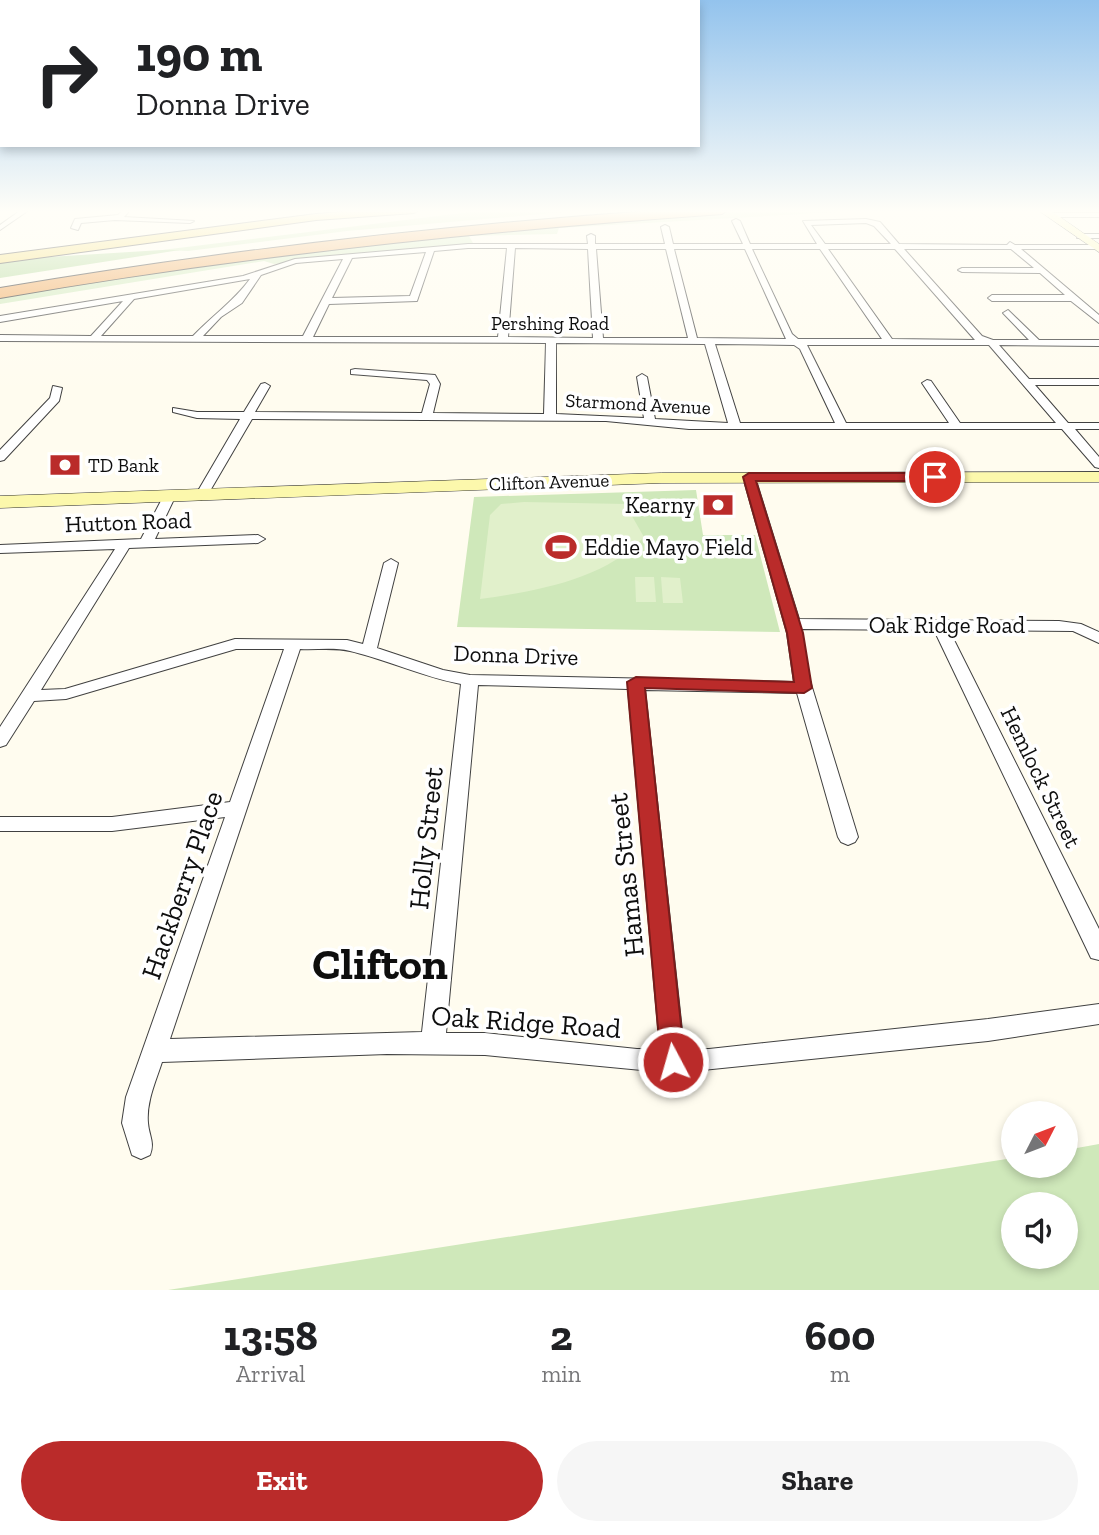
<!DOCTYPE html>
<style>
:root{--surface:#fff;--page:#f6f6f6;--text:#202124;--muted:#757577;--accent:#ba2b2a}
body{margin:0;font-family:"Zilla Slab",serif;background:var(--page);color:var(--text);height:100vh;display:flex;flex-direction:column;font-size:26px;white-space:nowrap}
*{box-sizing:border-box;margin:0}
p{font-size:23px;color:var(--muted)}
.icon{flex:none;width:38px;height:38px;fill:none;stroke:currentColor;stroke-width:2;stroke-linecap:round;stroke-linejoin:round}
.map{position:relative;height:1290px;overflow:hidden}
.details{display:flex;flex-direction:column;background:var(--surface);flex:1}
.details>*{flex:none}
.banner{position:absolute;left:0px;top:0px;width:700px;height:147px;box-shadow:0 4px 10px #0003;background:#fff;color:var(--text);overflow:hidden}
.needle{width:46px;rotate:48deg}
.buttons{position:absolute;left:1001px;top:1101px;display:grid;gap:14px}
.buttons a{display:grid;place-items:center;width:77px;height:77px;border-radius:50%;background:var(--surface);box-shadow:0 4px 10px #0003;font-size:35px}
.pin{position:absolute;display:grid;place-items:center;width:60px;height:60px;color:#fff;margin:-30px;border:4px solid #fff;border-radius:50%;box-shadow:0 2px 7px #0007}
.me{position:absolute;width:77px;margin:-38px;rotate:354deg;stroke-linejoin:round;filter:drop-shadow(0 0 5px #0008)}
.turn{display:flex;align-items:center;gap:24px;height:147px;padding:0 21px;font-size:32px}
.turn .icon{width:91px;height:91px;stroke-width:2.5}
.turn b{display:block;font-size:49px;line-height:60px}
.eta{display:flex;justify-content:space-evenly;align-items:center;height:119px;text-align:center}
.eta b{font-size:42px;font-weight:700;line-height:49px}
.action{display:flex;gap:14px;margin-top:auto;padding:14px 21px}
.action a{flex:1;height:80px;border-radius:42px;background:var(--accent);color:#fff;font-size:28px;font-weight:700;line-height:80px;text-align:center}
.action a+a{background:var(--page);color:var(--text)}
.map>svg:first-child{display:block}
.green{fill:#cfe8ba;fill-rule:evenodd}
.forest{fill:#b2d899}
.pitch{fill:#e1f0cb}
.lines{fill:none;stroke-linecap:round;stroke-linejoin:round}
.minor-casing{stroke:#414141;stroke-width:2}
.secondary-casing{stroke:#303030;stroke-width:1}
.primary-casing{stroke:#1f1f1f;stroke-width:2}
.motorway-casing{stroke:#1f1f1f;stroke-width:2}
.minor{fill:#fff;fill-rule:evenodd}
.secondary{fill:#fcf8ac;fill-rule:evenodd}
.primary{fill:#f4db6a;fill-rule:evenodd}
.motorway{fill:#f0a85c;fill-rule:evenodd}
.route{fill:#ba2b2a;stroke:#791c1b;stroke-width:2}
.labels{text-anchor:middle;dominant-baseline:central;stroke-width:7;stroke-linejoin:round;paint-order:stroke}
.far-street-label{font-size:19px;fill:#0e0e0e;stroke:#fff}
.far-poi-label{font-size:19px;fill:#0e0e0e;stroke:#fff;text-anchor:start}
.poi-label{font-size:23px;fill:#0e0e0e;stroke:#fff;text-anchor:end}
.street-label{font-size:23px;fill:#0e0e0e;stroke:#fff}
.near-street-label{font-size:28px;fill:#0e0e0e;stroke:#fff}
.near-town-label{font-size:44px;font-weight:bold;fill:#0e0e0e;stroke:#fff}
</style>
<div class="map">
<svg width="1099" height="1290" viewBox="0 0 1099 1290">
<rect width="100%" height="100%" fill="#fffcef"/>
<path class="green" d="M486,210H588L347,231L188,251L162,250Z
M751,210H872L559,228L557,234L469,236L473,243L274,264L264,261L0,304V296L286,251L636,218Z
M696,490L703,535H755L780,632L457,627L474,497Z
M1099,1144V1290H168L1013,1158V1166H1066V1150ZM1013,1204H1066V1256H1013Z"/>
<path class="forest" d="M162,250H180L0,278V260Z"/>
<path class="pitch" d="M524,502L625,504L644,537C604,580 536,591 480,599L490,515L501,504Z
M635,577H654L656,602H636Z
M661,577L680,578L683,603H663Z"/>
<g class="lines">
<g class="minor-casing">
<path id="minor" d="M21,210H29L0,230V225Z
M123,210H130L124,217L194,221L190,223L115,220L81,223L78,230L71,228L75,219L118,215Z
M1047,213H1099V217H1050Z
M736,219L740,221L750,244H817L803,221L866,219L880,222L899,244L1007,245L1010,242L1015,245H1099L1096,249H1021L1099,315V323L1071,301H992L988,298L992,295H1065L1040,273L962,272L958,270L962,268H1034L1011,249H904L982,336L993,340H1029L1003,313L1008,310L1039,340H1099V346L999,345L1029,379H1099V385H1035L1068,423H1099V429H1075L1099,457V468L1095,467L1062,429H689L606,421L252,419L207,496L201,500L195,496L240,419L197,418L173,412V408L197,412H244L261,384L265,383L270,386L255,412L422,413L430,384L427,380L351,374V370L355,369L435,375L440,384L433,413L544,414L546,343L0,341V335L91,336L123,301L0,322V316L243,276L295,259L468,244H588L587,236L591,234L595,236V244H665L661,227L665,225L669,227L673,244H743L732,221ZM866,223L874,226L891,244H825L811,225ZM468,248H507L498,337H313L329,304L417,301L434,251ZM515,248L588,249L593,338L508,337ZM596,249H666L688,338H603ZM674,249H745L786,339L697,338ZM752,249H820L882,339H798L792,334ZM828,249H895L975,340L892,339ZM426,252L410,296L332,298L352,258ZM343,259L303,336H203L221,317L242,303L261,275L296,263ZM250,279C233,302 213,315 193,336H101L134,299ZM556,343L705,344L728,423L655,419L647,377L642,374L637,377L644,418L556,414ZM715,344L794,345L800,349L835,423H740ZM807,345H989L1056,423H960L931,381L927,380L922,383L949,423H846Z
M1080,234H1099V238H1077Z
M53,386L62,388L59,401L4,460L0,461V450L50,398Z
M749,473L755,477L799,619L1059,621L1081,624L1099,632V643L1073,631L949,630L1099,929V960L1091,958L934,630L801,629L807,671L858,837L855,842L848,845L841,842L838,837L797,693L645,690L684,1049H709L988,1019L1099,1004V1024L988,1041L673,1073L485,1055L387,1054L162,1062C156,1081 146,1102 148,1123C149,1136 155,1142 150,1155L141,1159L132,1155L122,1123L126,1097L225,817L112,831H0V817H112L230,802L284,649H236L66,699L34,701L6,745L0,747V727L115,549L0,553V545L141,539L163,497L169,493L175,497L155,539L258,535L265,539L258,543L129,548L41,690L65,689L235,639L347,640L363,644L384,563L391,559L398,563L377,648L443,670L470,675L794,682L787,633L743,477ZM300,649C316,650 334,647 350,651C388,660 423,677 461,684L422,1032L170,1039ZM478,685L628,689L660,1049H637L485,1033H446Z"/>
</g>
<g class="secondary-casing">
<path id="secondary" d="M1038,210H1050L1099,244V252Z
M1099,472V482L661,483L0,508V496L661,473Z"/>
</g>
<g class="primary-casing">
<path id="primary" d="M364,210H419L414,213L316,220L0,263V255L316,214Z"/>
</g>
<g class="motorway-casing">
<path id="motorway" d="M661,210H728L722,214C480,231 239,256 0,298V288C219,251 439,226 661,210Z"/>
</g>
<use href="#minor" class="minor"/>
<use href="#secondary" class="secondary"/>
<use href="#primary" class="primary"/>
<use href="#motorway" class="motorway"/>
</g>
<linearGradient id="sky" x2="0" y2="1"><stop stop-color="#93c3ed"/><stop offset="0.54" stop-color="#fffef8"/><stop offset="1" stop-color="#fffef8" stop-opacity="0"/></linearGradient>
<rect width="1099" height="391" fill="url(#sky)"/>
<path class="route" d="M749,473H935L941,477L935,481H756L803,633L812,688L804,693L645,688L685,1062L681,1070L673,1073L664,1070L661,1062L627,682L636,677L794,682L787,633L743,477Z"/>
<defs>
<g id="bank-bare" transform="scale(2.415)"><path d="M-6-4H6V4H-6ZM0-2.3a2.3 2.3 0 1 0 0 4.6a2.3 2.3 0 1 0 0-4.6Z" fill="#ba2b2a" stroke="#fff" stroke-width="2.5" paint-order="stroke"/></g>
<g id="stadium-bare" transform="scale(2.415)"><path d="M0-5a6.5 5 0 1 0 0 10a6.5 5 0 1 0 0-10ZM-3.5-1.8h7v3.6h-7Z" fill="#ba2b2a" stroke="#fff" stroke-width="2.5" paint-order="stroke"/></g>
</defs>
<g fill-rule="evenodd">
<use href="#bank-bare" x="65" y="465"/>
<use href="#bank-bare" x="718" y="505"/>
<use href="#stadium-bare" x="561" y="547"/>
</g>
<g class="labels">
<g class="far-street-label">
<text x="550" y="323">Pershing Road</text>
<text transform="translate(638 404) rotate(3)">Starmond Avenue</text>
<text transform="translate(549 482) rotate(-2)">Clifton Avenue</text>
</g>
<g class="far-poi-label">
<text x="88" y="465">TD Bank</text>
</g>
<g class="poi-label">
<text x="695" y="505">Kearny</text>
<text x="584" y="547" text-anchor="start">Eddie Mayo Field</text>
</g>
<g class="street-label">
<text transform="translate(128 522) rotate(-2)">Hutton Road</text>
<text x="947" y="625">Oak Ridge Road</text>
<text transform="translate(516 655) rotate(2)">Donna Drive</text>
<text transform="translate(1041 777) rotate(64)">Hemlock Street</text>
</g>
<g class="near-street-label">
<text transform="translate(426 838) rotate(-84)">Holly Street</text>
<text transform="translate(626 875) rotate(-96)">Hamas Street</text>
<text transform="translate(182 885) rotate(-71)">Hackberry Place</text>
<text transform="translate(526 1022) rotate(4)">Oak Ridge Road</text>
</g>
<g class="near-town-label">
<text x="380" y="963">Clifton</text>
</g>
</g>
</svg>
<div class="buttons">
<a><svg class="needle" viewBox="-14 -14 28 28"><path d="M0-13l5 13h-10z" fill="#e53935"/><path d="M0 13l5-13h-10z" fill="#757577"/></svg></a>
<a><svg class="icon" aria-label="sound" viewBox="0 0 24 24"><path d="M4 9h4l5-4v14l-5-4H4zM17 9q2 3 0 6"/></svg></a>
</div>
<div class="pin" style="left:935px;top:477px;background:#d93025"><svg class="icon" aria-label="arrive" viewBox="0 0 24 24"><path d="M6 21V4h12l-3 4 3 4H6"/></svg></div>
<svg class="me" style="left:673px;top:1062px" viewBox="-20 -20 40 40"><circle r="17" fill="#ba2b2a" stroke="#fff" stroke-width="3"/><path d="M0-11L8 9 0 5-8 9z" fill="#fff"/></svg>
<div class="banner">
<div class="turn"><svg class="icon" aria-label="right" viewBox="0 0 24 24"><path d="M7 20v-9h11M14 6l5 5-5 5"/></svg><div><b>190 m</b>Donna Drive</div></div>
</div>
</div>
<section class="details">
<div class="eta">
<div><b>13:58</b><p>Arrival</p></div>
<div><b>2</b><p>min</p></div>
<div><b>600</b><p>m</p></div>
</div>
<div class="action"><a>Exit</a><a>Share</a></div>
</section>
